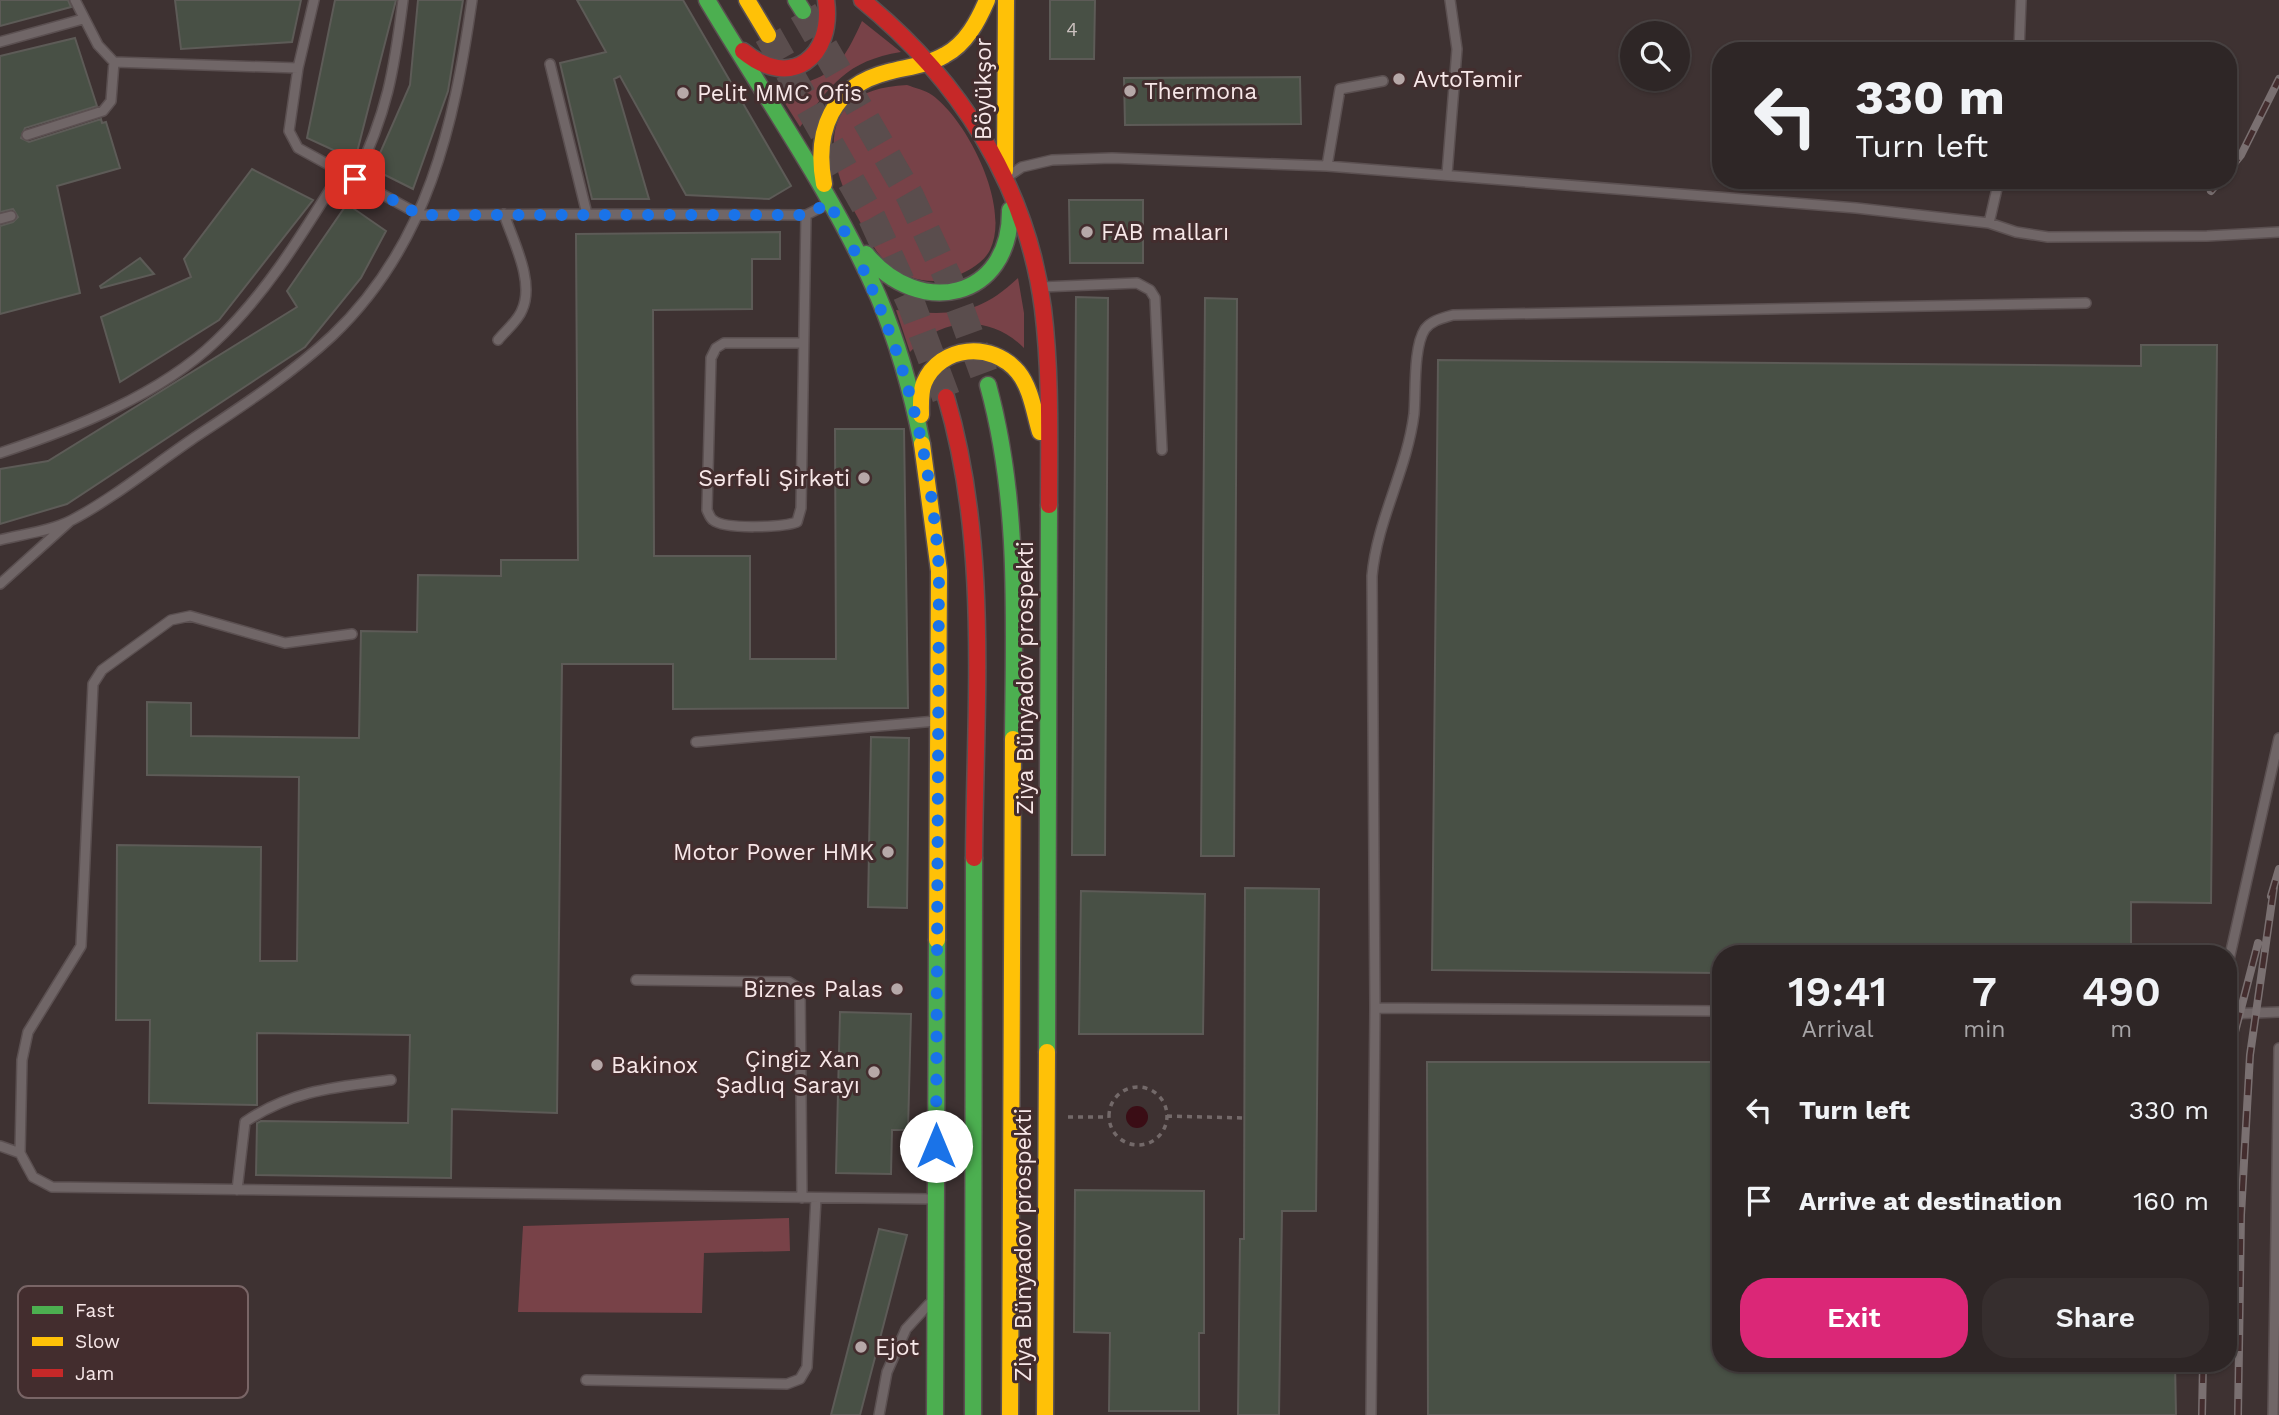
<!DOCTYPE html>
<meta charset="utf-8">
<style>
:root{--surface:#2e2626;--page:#362e2e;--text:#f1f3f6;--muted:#a7a5a7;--line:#494343;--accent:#db2777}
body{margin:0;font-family:"Work Sans",sans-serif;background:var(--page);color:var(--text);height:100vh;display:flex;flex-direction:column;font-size:26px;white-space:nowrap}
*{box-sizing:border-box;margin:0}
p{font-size:23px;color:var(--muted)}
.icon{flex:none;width:38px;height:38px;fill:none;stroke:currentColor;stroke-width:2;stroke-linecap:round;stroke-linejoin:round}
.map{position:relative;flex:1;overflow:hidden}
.details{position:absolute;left:1712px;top:945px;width:525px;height:427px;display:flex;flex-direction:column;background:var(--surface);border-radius:28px;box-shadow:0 2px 5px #0004,0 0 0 2px var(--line)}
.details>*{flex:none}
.guide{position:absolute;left:1712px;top:42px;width:525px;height:147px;border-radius:28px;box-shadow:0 2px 5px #0004,0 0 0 2px var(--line);background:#2e2626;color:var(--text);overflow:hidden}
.buttons{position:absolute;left:1620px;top:21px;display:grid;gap:14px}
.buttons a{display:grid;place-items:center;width:70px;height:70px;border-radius:50%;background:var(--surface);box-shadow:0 2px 5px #0004,0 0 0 2px var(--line);font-size:35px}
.pin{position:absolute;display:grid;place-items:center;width:60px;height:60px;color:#fff;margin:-30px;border-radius:14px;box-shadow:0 4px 10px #0006}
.me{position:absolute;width:77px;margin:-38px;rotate:0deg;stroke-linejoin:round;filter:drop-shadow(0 0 5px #0008)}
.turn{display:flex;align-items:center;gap:24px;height:147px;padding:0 28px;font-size:32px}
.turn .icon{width:91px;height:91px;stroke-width:2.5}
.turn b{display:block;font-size:49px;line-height:60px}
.eta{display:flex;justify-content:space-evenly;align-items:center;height:119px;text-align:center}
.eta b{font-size:42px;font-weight:600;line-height:49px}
.primary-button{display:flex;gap:14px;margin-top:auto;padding:14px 28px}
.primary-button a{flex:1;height:80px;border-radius:28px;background:var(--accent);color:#fff;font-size:28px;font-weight:600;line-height:80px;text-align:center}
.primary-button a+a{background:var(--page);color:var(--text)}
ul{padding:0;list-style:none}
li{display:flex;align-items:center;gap:21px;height:91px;padding:0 28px}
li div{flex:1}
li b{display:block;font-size:26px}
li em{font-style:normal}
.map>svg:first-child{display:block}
.green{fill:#784248}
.water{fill:#3a0d15}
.building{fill:#485045;stroke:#5d5b57;stroke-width:2}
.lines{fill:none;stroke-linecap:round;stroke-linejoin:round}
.primary-tunnel{stroke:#5a4d4d;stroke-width:28;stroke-dasharray:28 14;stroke-linecap:butt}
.lane-casing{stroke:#5b5051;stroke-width:12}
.fast-casing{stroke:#5b5051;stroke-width:19}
.slow-casing{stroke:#5b5051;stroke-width:19}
.jam-casing{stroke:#5b5051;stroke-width:19}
.path{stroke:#736969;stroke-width:3.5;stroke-dasharray:5 5;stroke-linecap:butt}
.lane{stroke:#706667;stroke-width:9}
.fast{stroke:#4caf50;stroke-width:16}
.slow{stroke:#ffc107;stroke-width:16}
.jam{stroke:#c62828;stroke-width:16}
.rail-casing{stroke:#7a7071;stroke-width:8}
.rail{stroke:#432d2e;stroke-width:5;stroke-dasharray:16;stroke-linecap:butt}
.route{stroke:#1a73e8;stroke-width:12;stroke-dasharray:0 21.6}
.poi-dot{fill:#b6a8a8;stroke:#432d2e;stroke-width:2.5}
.labels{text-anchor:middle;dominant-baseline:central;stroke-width:6;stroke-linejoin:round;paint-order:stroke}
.number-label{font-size:19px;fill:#cbc1bf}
.poi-label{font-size:23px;fill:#f7e7e8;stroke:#432d2e;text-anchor:start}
.street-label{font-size:23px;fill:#f7e7e8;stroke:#432d2e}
.key{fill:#432d2e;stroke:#796566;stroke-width:2}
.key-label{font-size:19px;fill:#f7e7e8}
</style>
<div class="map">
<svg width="2279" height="1415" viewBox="0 0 2279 1415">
<rect width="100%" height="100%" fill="#3e3232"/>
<path class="green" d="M862,21L901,52C846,61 831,85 800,127L776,89C829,80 840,70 862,21Z
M907,85C915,88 925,90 932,95C968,121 1011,207 990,250C983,264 965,273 951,278C931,285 907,279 891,266C875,254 867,235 858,218C823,157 816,89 907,85Z
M1018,278L1024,313V348C990,314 942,316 910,352L896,310C949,316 978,316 1018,278Z
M789,1218L790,1251L704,1253L702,1313L518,1312L523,1226Z"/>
<path class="water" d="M1126 1117a11 11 0 1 1 22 0a11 11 0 1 1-22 0Z"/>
<path class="building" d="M0,0H68L71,7L0,26Z
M175,0H301L292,42L181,49Z
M335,0H396L355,160L307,138Z
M418,0H463L448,91L413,189L373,169L410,85Z
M577,0H683L791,186L769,199L686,195L620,76L614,79L649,199H592L560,63L606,52Z
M1050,0H1095L1094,59H1050Z
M75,38L97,106L25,128L21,138L29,142L101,119L102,123L106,122L120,168L57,186L80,293L0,314V226L13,222L18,217L13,209L0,212V56Z
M1300,77L1301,124L1125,125L1124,78Z
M252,169L313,200L219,320L120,382L101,317L191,277L184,259Z
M1069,200H1143V263H1070Z
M347,204L386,231L361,278L305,347L67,504L0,524V469L48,461L297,307L287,291Z
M780,232V259H752V309L653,310L654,556H750V659H836L835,429H904L908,708L673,709V664H562L557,1113L452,1109L451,1178L256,1175L257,1123L261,1121L408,1123L410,1035L257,1033V1105L149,1103L150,1020H116L117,845L261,847L260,961H297L299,777L147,775V702L191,703V736L359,738L361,631L417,632L418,575L501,576V560H578L576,234Z
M140,258L154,274L101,288L100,286Z
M1076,297L1108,298L1105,855H1072Z
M1205,298L1237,299L1234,856H1201Z
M2141,345H2217L2211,903L2131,902V954H1720V973L1432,970L1438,360L2141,366Z
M871,737L909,738L907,908L868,907Z
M1245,888L1319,889L1316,1211H1282L1279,1415H1238L1240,1239H1244Z
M1081,891L1205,894L1203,1034H1079Z
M840,1012L911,1014L908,1130H892L891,1174L836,1173Z
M1427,1062H1720V1363H2175L2176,1415H1428Z
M1075,1190L1204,1191V1333H1199V1411H1109L1110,1333L1074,1332Z
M879,1229L907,1235L860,1415H831Z"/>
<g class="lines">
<path class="primary-tunnel" d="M803,11L910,196L953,289L988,385
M768,35L872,218L912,306L946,397"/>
<g class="lane-casing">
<path id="lane" d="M75,0L98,45L114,62L298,68
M314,0L298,68L289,131L298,148L420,215L587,214
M0,42L83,19
M2019,51L2021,0
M550,64L587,214L806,215L828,204
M27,135L103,111L111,101L114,62
M1327,166L1340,89L1383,81
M1447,174L1457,49L1450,0
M1010,175L1022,167L1052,160L1112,158L1327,166L1856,208L1989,223L2016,232L2048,237L2207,236L2279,232
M355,179C387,113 394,72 403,0
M0,219L11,216
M1989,223L1999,180
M1041,287L1137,283L1150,290L1155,298L1162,450
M498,340C505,331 518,321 522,310C535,282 513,241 504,214
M803,343H724L716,348L711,358L707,510C709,514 710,518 713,520C725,530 784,527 797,522L801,508L806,215
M0,453C73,429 160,395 216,341C268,292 304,231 342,170
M0,540C23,534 51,531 72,520C112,499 153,466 191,440C239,408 289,376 332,336C428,245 454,125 472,0
M0,584L69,522
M352,634L285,643L190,616L171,620L102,670L93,684L81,946L28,1032L22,1060L20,1153L33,1177L52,1187L934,1199
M696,742L936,721
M2228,964L2279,738
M636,980L789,982L800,989L802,1198
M1375,1008L1720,1011
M2228,1014L2279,1012
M0,1146L20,1153
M237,1190L245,1122C292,1090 336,1087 391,1080
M586,1380L787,1384L800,1379L807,1367L816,1198
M879,1415L887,1372L906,1329L929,1304
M1371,1415L1375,1008L1372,576C1377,520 1407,470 1414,414C1416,393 1413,347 1425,329C1432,320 1443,318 1453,315L2086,303
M2273,1415L2279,1048"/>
</g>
<g class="fast-casing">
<path id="fast" d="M707,0C765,98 832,191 878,296C898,343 912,393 922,444
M796,0L803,11
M866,254C919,319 1011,300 1010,210
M988,385C1020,501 1014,620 1013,739
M1047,1052L1049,505
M935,1415L937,940
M973,1415L974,858"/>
</g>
<g class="slow-casing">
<path id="slow" d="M747,0L768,35
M1005,171L1006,0
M824,184C814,131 832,86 888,72C907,67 928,65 945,55C966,44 978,21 987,0
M921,415C921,405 920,393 924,383C940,345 992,341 1018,372C1031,388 1034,412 1040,432
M922,444L939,571L937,940
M1010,1415L1013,739
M1045,1415L1047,1052"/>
</g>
<g class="jam-casing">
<path id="jam" d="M862,0C958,78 1027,184 1043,309C1051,373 1049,440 1049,505
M743,51C791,91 834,57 826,0
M946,397C990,545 975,705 974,858"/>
</g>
<path class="path" d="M1109 1116a29 29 0 1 1 58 0a29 29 0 1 1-58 0Z
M1167,1116L1244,1118
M1068,1117H1108"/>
<use href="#lane" class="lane"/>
<use href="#fast" class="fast"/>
<use href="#slow" class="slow"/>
<use href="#jam" class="jam"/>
<g class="rail-casing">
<path id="rail" d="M2228,171L2241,155L2279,79
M2211,191L2220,180
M2271,896L2279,869
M2228,1059L2258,943
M2202,1415L2203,1363
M2238,1415L2241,1215L2250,1055L2274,887"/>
</g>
<use href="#rail" class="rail"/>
</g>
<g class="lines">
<path class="route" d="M355,179L420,215H806L829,203C896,322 930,435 939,571L936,1146"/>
</g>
<g class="poi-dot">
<circle cx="1399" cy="79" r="7"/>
<circle cx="1130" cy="91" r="7"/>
<circle cx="683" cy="93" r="7"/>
<circle cx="1087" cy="232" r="7"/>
<circle cx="864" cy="478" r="7"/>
<circle cx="888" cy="852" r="7"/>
<circle cx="897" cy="989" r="7"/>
<circle cx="597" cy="1065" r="7"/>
<circle cx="874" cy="1072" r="7"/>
<circle cx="861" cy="1347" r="7"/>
</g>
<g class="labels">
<g class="number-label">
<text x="1072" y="29">4</text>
</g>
<g class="poi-label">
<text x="1413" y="79">AvtoTəmir</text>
<text x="1144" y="91">Thermona</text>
<text x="697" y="93">Pelit MMC Ofis</text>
<text x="1101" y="232">FAB malları</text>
<text x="850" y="478" text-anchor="end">Sərfəli Şirkəti</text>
<text x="874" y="852" text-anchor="end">Motor Power HMK</text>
<text x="883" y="989" text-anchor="end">Biznes Palas</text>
<text x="860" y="1059" text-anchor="end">Çingiz Xan<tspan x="860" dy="26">Şadlıq Sarayı</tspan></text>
<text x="611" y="1065">Bakinox</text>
<text x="875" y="1347">Ejot</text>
</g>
<g class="street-label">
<text transform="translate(983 89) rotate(-90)">Böyükşor</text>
<text transform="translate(1025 678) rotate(-90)">Ziya Bünyadov prospekti</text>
<text transform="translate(1023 1245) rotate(-90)">Ziya Bünyadov prospekti</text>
</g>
</g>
<rect x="18" y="1286" width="230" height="112" rx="10" class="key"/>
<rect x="32" y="1306" width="31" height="8" fill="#4caf50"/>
<rect x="32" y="1337" width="31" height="9" fill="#ffc107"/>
<rect x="32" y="1369" width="31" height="8" fill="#c62828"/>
<g class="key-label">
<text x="75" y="1317">Fast</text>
<text x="75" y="1348">Slow</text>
<text x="75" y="1380">Jam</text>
</g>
</svg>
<div class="buttons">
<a><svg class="icon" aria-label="search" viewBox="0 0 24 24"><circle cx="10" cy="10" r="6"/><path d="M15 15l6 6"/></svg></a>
</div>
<div class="pin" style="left:355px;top:179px;background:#d93025"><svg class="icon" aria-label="arrive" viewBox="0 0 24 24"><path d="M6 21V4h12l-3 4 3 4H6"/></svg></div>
<svg class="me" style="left:936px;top:1146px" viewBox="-20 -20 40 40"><circle r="19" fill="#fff"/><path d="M0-13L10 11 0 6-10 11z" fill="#1a73e8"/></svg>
<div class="guide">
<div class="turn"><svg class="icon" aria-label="left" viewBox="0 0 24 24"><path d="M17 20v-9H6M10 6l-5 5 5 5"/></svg><div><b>330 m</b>Turn left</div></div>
</div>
<section class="details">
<div class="eta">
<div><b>19:41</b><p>Arrival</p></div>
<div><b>7</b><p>min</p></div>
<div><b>490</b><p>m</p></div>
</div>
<ul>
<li><svg class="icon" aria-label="left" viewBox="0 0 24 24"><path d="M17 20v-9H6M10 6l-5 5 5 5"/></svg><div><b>Turn left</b></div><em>330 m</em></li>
<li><svg class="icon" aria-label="arrive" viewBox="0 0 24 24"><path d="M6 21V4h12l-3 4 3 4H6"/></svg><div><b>Arrive at destination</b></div><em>160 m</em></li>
</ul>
<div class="primary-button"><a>Exit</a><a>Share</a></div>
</section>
</div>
